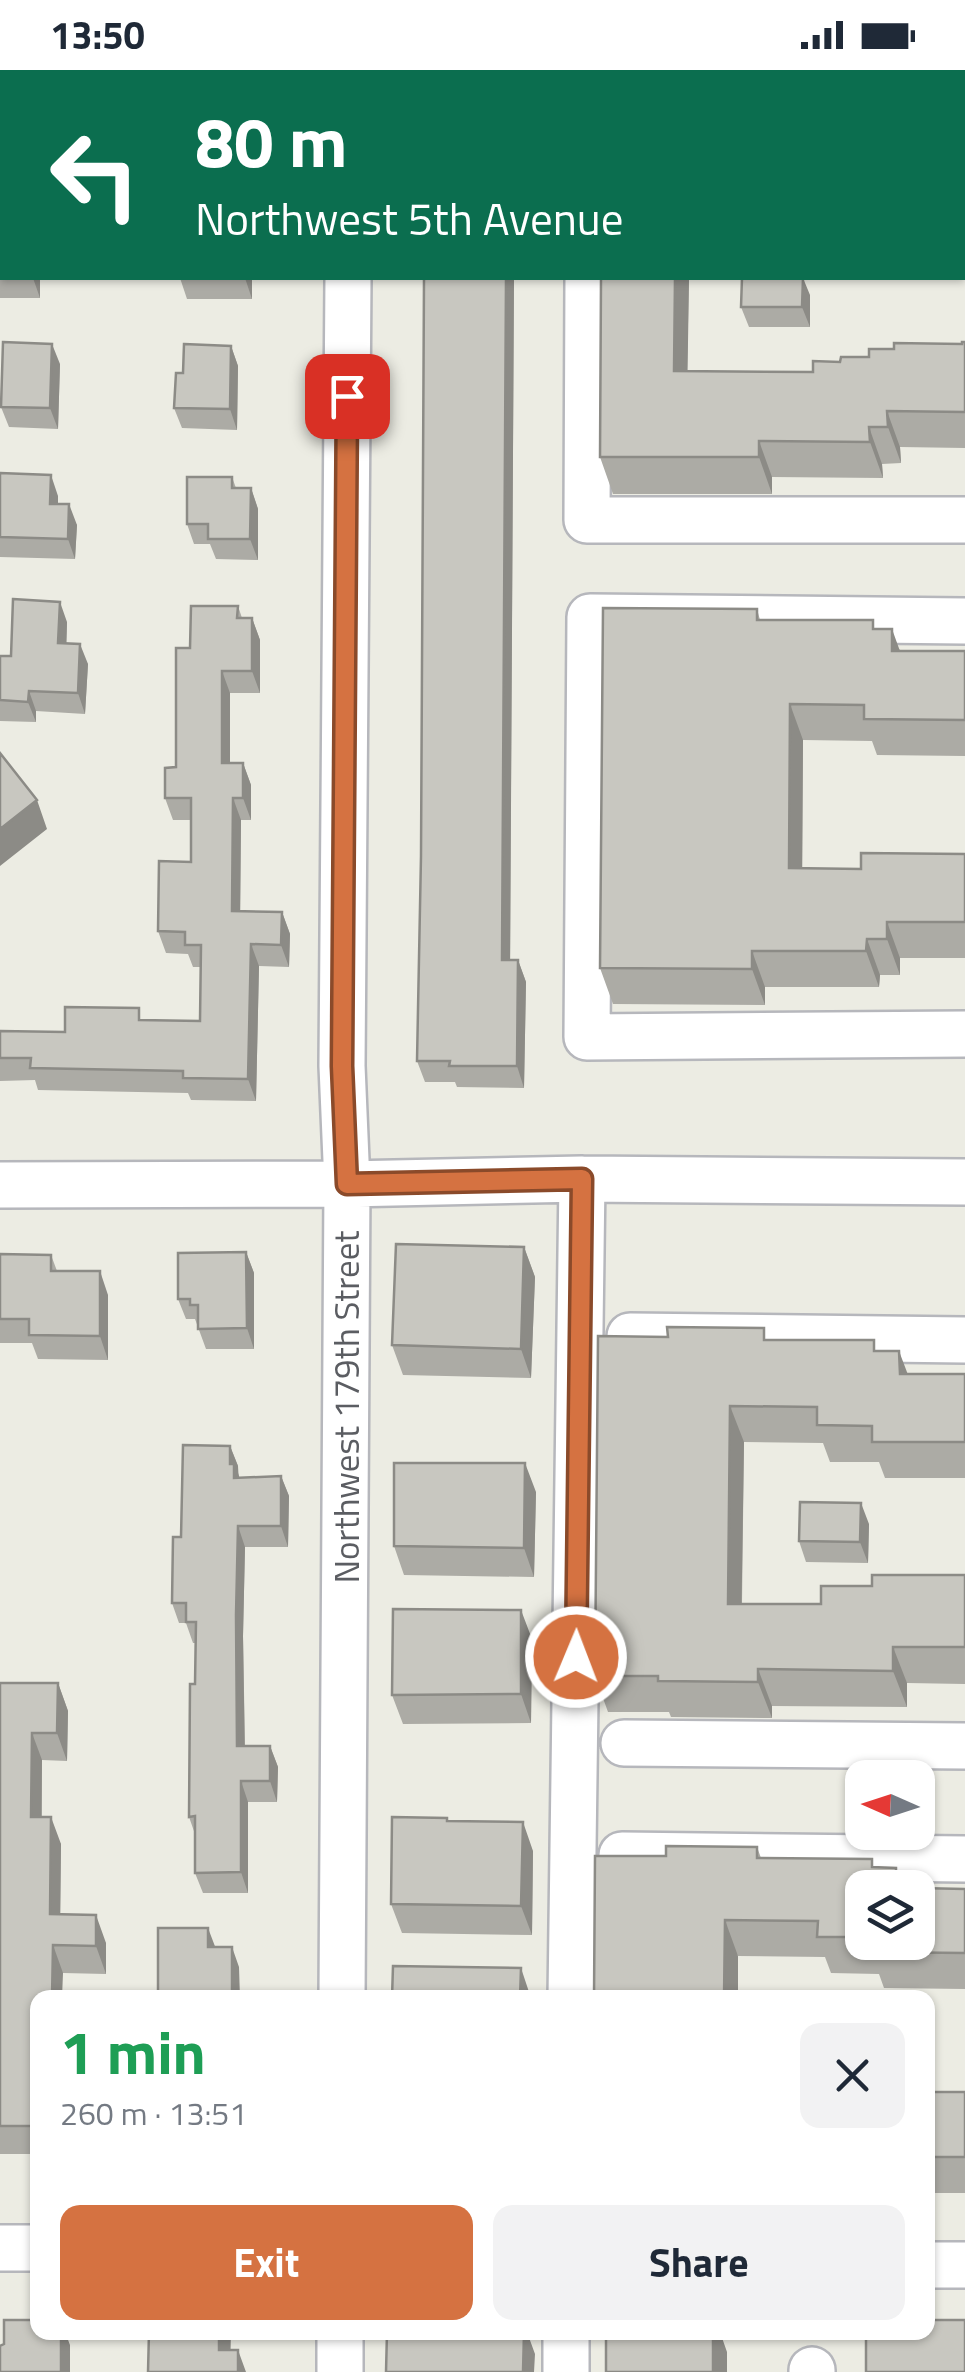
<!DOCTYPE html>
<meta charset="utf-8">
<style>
:root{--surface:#fff;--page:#f2f2f3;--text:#1f2937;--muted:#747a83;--accent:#d57241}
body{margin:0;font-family:"Titillium Web",sans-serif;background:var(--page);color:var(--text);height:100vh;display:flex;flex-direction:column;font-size:38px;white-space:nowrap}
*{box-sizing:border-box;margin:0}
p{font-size:32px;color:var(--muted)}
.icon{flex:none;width:55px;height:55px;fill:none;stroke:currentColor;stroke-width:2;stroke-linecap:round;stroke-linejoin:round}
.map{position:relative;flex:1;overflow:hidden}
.panel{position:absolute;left:30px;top:1920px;width:905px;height:350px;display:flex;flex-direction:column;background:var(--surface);border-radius:20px;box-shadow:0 2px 8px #0004}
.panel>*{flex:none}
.guide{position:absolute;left:0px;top:0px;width:965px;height:210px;box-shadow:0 2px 8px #0004;background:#0b6e4f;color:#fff;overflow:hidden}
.needle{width:65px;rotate:273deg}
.controls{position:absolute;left:845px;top:1690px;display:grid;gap:20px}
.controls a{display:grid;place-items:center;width:90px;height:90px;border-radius:20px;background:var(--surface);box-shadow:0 2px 8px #0004;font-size:50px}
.pin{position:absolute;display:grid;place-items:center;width:85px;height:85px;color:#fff;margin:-42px;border-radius:20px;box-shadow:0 5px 15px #0006}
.me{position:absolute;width:110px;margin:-55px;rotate:1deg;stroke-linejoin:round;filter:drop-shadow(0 0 8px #0008)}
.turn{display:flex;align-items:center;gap:35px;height:210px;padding:0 30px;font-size:45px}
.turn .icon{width:130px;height:130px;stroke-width:2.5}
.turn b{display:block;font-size:70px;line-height:85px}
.round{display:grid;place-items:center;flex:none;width:105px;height:105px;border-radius:20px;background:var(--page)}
.head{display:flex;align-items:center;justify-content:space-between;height:170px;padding:0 30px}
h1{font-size:60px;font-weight:700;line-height:75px;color:#1e9e55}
.button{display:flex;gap:20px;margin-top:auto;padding:20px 30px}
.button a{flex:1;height:115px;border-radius:20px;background:var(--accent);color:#fff;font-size:40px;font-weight:700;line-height:115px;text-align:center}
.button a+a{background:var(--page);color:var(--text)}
.status{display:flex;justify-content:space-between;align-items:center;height:70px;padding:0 50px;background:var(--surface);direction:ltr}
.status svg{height:28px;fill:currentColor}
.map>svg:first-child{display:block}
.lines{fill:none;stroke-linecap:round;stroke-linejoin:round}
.minor-casing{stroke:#b6b7bc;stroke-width:50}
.minor{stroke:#fff;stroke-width:45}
.wall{fill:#acaba5}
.shaded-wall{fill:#8c8b86}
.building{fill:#c8c7c0;stroke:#8c8b86;stroke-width:2.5}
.route-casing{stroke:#8a4a2a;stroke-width:25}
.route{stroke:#d57241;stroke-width:18}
.labels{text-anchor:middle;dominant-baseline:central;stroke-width:8;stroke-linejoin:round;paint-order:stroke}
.street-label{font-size:35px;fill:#5b5d62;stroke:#fff}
</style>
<div class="status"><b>13:50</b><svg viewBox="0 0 49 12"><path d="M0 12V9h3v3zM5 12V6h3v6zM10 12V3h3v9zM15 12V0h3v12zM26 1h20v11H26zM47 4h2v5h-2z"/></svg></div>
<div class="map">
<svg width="965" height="2302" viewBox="0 0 965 2302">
<rect width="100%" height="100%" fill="#ecece3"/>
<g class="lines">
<g class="minor-casing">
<path id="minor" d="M349,2V0
M962,42H965
M588,208L587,450H965
M965,551L590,547L587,967L965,964
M0,1115L347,1114L582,1109L965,1112
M630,1266L965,1270
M624,1673L965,1676
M622,1785L965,1789
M342,1928L347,1114L342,996L348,208
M571,1928L582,1109
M0,2178H38
M928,2195H965
M340,2302V2262
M566,2302V2262
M812,2302V2300"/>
</g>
<use href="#minor" class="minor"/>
</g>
<path class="wall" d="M0,53L40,208V228H0Z
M962,68H965V177H962Z
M180,208H252V229H187Z
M514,208L510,890H518L526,912L524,1018L457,1017L455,1012H425L417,991Z
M601,208H689L687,301L813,302L840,292L869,287L894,279L962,274L965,272V378L900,377L901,393L882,394L883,408L772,407V424H613L600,387Z
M810,225V257H749L741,237Z
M231,276L238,296L237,360L182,358L174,338L183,303Z
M60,294L58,359L9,357L1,337Z
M0,403L58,426V434L77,455L75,489L0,487Z
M232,407L236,418H251L258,439V490L216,489L210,474H194L187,454Z
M238,536L242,548H252L260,570V623H230V693H243L251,715V750H241L240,841L282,842L290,864L289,897L259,896L256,1031L191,1030L188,1023L38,1020L35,1010L0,1011V961L65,962L143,950L200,951L201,897H193L188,884L166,883L158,861L191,792V750H173L165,728L176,697L190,578Z
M757,539L760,550L877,559L901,581H965V686L877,685L872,671L803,670L802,798L861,799L965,784V888H900V905H880L879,917H765V935L613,934L600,898Z
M67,552L66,573L88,594L85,644L36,641V652L0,651V586H11Z
M524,1177L535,1207L531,1308L403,1305L392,1275Z
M246,1182L254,1203V1279H206L195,1249H186L178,1229Z
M0,1184L51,1185L57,1201L108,1225V1290L38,1289L32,1273H0Z
M668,1267L769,1270L878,1281L908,1304H965V1408H885L879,1392H830L823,1373L744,1372L742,1534H821L872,1516L965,1505V1614L907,1613V1637L772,1636V1648L671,1647L669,1642H608L595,1606Z
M230,1376L238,1396L239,1408L281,1406L289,1426L288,1477H245L243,1566L245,1676H270L278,1697L277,1732H248V1823H203L195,1803V1764L189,1747L195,1614V1573H193L186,1553H179L172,1533L181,1467Z
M536,1422L534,1507L404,1505L394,1476Z
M869,1454L868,1493L806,1492L799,1471Z
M532,1569L531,1653L403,1654L392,1625Z
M0,1613H58L68,1641L67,1691L42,1690V1747L61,1774L60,1844L106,1873V1904L63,1903L38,1928V2084H0Z
M447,1748L448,1751L533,1781L532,1865L402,1863L391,1834Z
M757,1777L761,1788L862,1818V1872H918L965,1819V1919L884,1918L879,1904L831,1903L825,1887L738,1886L666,1786Z
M928,2022H965V2123H928Z"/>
<path class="shaded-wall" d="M33,208H40V228Z
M245,208H252V229Z
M506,208H514L510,912L502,890Z
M675,208H689L687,337L674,301Z
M803,208L810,225V257L802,237Z
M52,274L60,294L58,359L50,338Z
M231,276L238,296L237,360L230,339Z
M887,341L900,377L901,393L888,357Z
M869,357L882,394L883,408L870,372Z
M759,371L772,407V424L759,387Z
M51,405L58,426V454L50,434Z
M251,418L258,439V490L250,469Z
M69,434L77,455L75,489L68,469Z
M60,532L67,552L66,593L58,573Z
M252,548L260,570V623L252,601Z
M892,559L905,595L892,581Z
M80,574L88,594L85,644L78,623Z
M222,601L230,623V715L222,693Z
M29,621L36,641V652L28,632Z
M790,634L803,670L802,834L789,798Z
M243,693L251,715V750L243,728Z
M233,728L241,750L240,863L232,841Z
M37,730L47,759L0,796V759Z
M282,842L290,864L289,897L281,875Z
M887,852L900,888V905L887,869Z
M867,869L880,905L879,917L866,881Z
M251,874L259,896L256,1031L248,1009Z
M752,881L765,917V935L752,899Z
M518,890L526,912L524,1018L517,996Z
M524,1177L535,1207L531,1308L521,1279Z
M246,1182L254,1203V1279L247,1258Z
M100,1201L108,1225V1290L100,1266Z
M899,1281L913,1318L900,1304Z
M730,1336L744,1372L741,1570L728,1534Z
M230,1376L238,1396V1403L242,1415V1429L230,1394Z
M525,1393L536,1422L534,1507L524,1478Z
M281,1406L289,1426L288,1477L281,1456Z
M861,1433L869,1454L868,1493L860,1472Z
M238,1456L245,1477L243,1566L245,1697L237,1676L236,1545Z
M521,1540L532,1569L531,1653L521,1624Z
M893,1577L907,1613V1637L893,1601Z
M758,1599L772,1636V1648L758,1612Z
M58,1613L68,1641L67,1691L57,1663Z
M32,1663L42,1690L41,1774L31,1747Z
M270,1676L278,1697L277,1732L270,1711Z
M241,1711L248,1732V1823L241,1802Z
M51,1747L61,1774L60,1872L50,1844Z
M523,1752L533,1781L532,1865L521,1836Z
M896,1798L904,1818H896Z
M96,1845L106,1873V1904L96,1876Z
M725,1850L738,1886V1928H724Z
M208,1858L216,1879L208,1877Z
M53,1875L63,1903L62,1928H52Z
M232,1877L239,1897L240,1928H232Z
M521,1898L531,1928H520Z
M61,2262H65L70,2275V2302H61Z
M219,2262H231L230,2302L219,2280Z
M524,2262H527L535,2284L534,2302H523Z
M713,2262H720L727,2282V2302H713Z
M238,2280L246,2302H238Z"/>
<path class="building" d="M426,0H507V2H426Z
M0,53H2V207H0Z
M962,68L965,69V140H962Z
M424,208H506L502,890H518L517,996H449L450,991H417L421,786Z
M601,208H675L674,301L813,302V291L840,292L841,287H869V279H894V273L962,274V272H965V342L887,341L888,357H869L870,372L759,371V387H600Z
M742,208H803L802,237H741Z
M3,272L52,274L50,338L1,337Z
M184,274L231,276L230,339L174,338L176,303H183Z
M0,403L51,405L50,434H69L68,469L0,467Z
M187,407H232V418H251L250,469H208V454H187Z
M13,529L60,532L58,573L80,574L78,623L29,621L28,632L0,630V586H11Z
M191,536H238L237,548H252V601H222V693H243V728H233L232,841L282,842L281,875L251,874L248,1009L183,1008V1001L30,998L31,988H0V961L65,962V937L139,938V950L200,951L201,875H185V862L158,861L159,791L191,792V728H165V698L176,697V578H190Z
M603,538L757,539V550H873V559H892V581H965V650L864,649V635L790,634L789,798L861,799V783L965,784V852H887V869H867L866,881H752V899L600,898Z
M0,683L37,730L0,759Z
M396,1174L524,1177L521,1279L392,1275Z
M246,1182L247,1258L198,1259V1235H190V1229H178V1183Z
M0,1184L51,1185V1201H100V1266L29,1265V1249H0Z
M667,1257L764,1258V1270H874V1281H899L900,1304H965V1372H872V1356L817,1355V1337L730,1336L728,1534H821V1516H872V1505H965V1577H893V1601L758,1599V1612L658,1611V1606H595L598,1266L668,1267Z
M183,1375L230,1376V1394H234V1408L281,1406V1456H238L236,1545L237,1676H270V1711H241V1802L195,1803V1746L189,1747L190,1614H195L196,1552H186V1533H172L173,1467H181Z
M394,1393H525L524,1478L394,1476Z
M800,1432L861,1433L860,1472L799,1471Z
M393,1539L521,1540V1624L392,1625Z
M0,1613H58L57,1663H32L31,1747H51L50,1844L96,1845V1876L53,1875L52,1928H38V2056H0Z
M392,1747L447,1748V1751L523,1752L521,1836L391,1834Z
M666,1776L757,1777V1788L872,1789V1797L896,1798V1818H862V1867H817L818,1851L725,1850L724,1928H594L595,1786H666Z
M918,1818L965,1819V1883L871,1882V1872H918Z
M158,1858H208V1877H232V1928H158Z
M393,1896L521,1898L520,1928H392Z
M928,2022H965V2087H928Z
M4,2250H38V2262H61V2302H0V2276L4,2274Z
M928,2250H965V2302H866V2262H928Z
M149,2262H219V2280H238V2302H148Z
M387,2262H524L523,2302H386Z
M606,2262H713V2302H606Z"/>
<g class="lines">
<g class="route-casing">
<path id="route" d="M347,326L342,996L347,1114L582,1109L576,1587"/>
</g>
<use href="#route" class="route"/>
</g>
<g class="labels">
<g class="street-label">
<text transform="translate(346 1337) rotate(-90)">Northwest 179th Street</text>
</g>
</g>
</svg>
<div class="controls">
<a><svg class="needle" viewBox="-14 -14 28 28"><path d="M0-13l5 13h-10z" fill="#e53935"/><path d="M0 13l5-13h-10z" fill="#747a83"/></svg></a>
<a><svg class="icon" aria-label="layers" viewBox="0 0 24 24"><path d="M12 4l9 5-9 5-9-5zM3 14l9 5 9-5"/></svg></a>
</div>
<div class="pin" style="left:347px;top:326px;background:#d93025"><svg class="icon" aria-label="arrive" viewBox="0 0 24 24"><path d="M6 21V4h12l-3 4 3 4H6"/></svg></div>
<svg class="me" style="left:576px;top:1587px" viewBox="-20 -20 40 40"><circle r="17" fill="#d57241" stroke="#fff" stroke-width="3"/><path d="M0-11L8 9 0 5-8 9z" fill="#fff"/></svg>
<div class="guide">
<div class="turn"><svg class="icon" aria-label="left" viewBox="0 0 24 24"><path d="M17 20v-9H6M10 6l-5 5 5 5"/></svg><div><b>80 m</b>Northwest 5th Avenue</div></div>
</div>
<section class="panel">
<div class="head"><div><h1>1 min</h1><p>260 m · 13:51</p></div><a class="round"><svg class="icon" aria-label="close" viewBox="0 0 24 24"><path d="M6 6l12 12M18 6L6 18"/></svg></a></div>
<div class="button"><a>Exit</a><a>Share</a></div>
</section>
</div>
